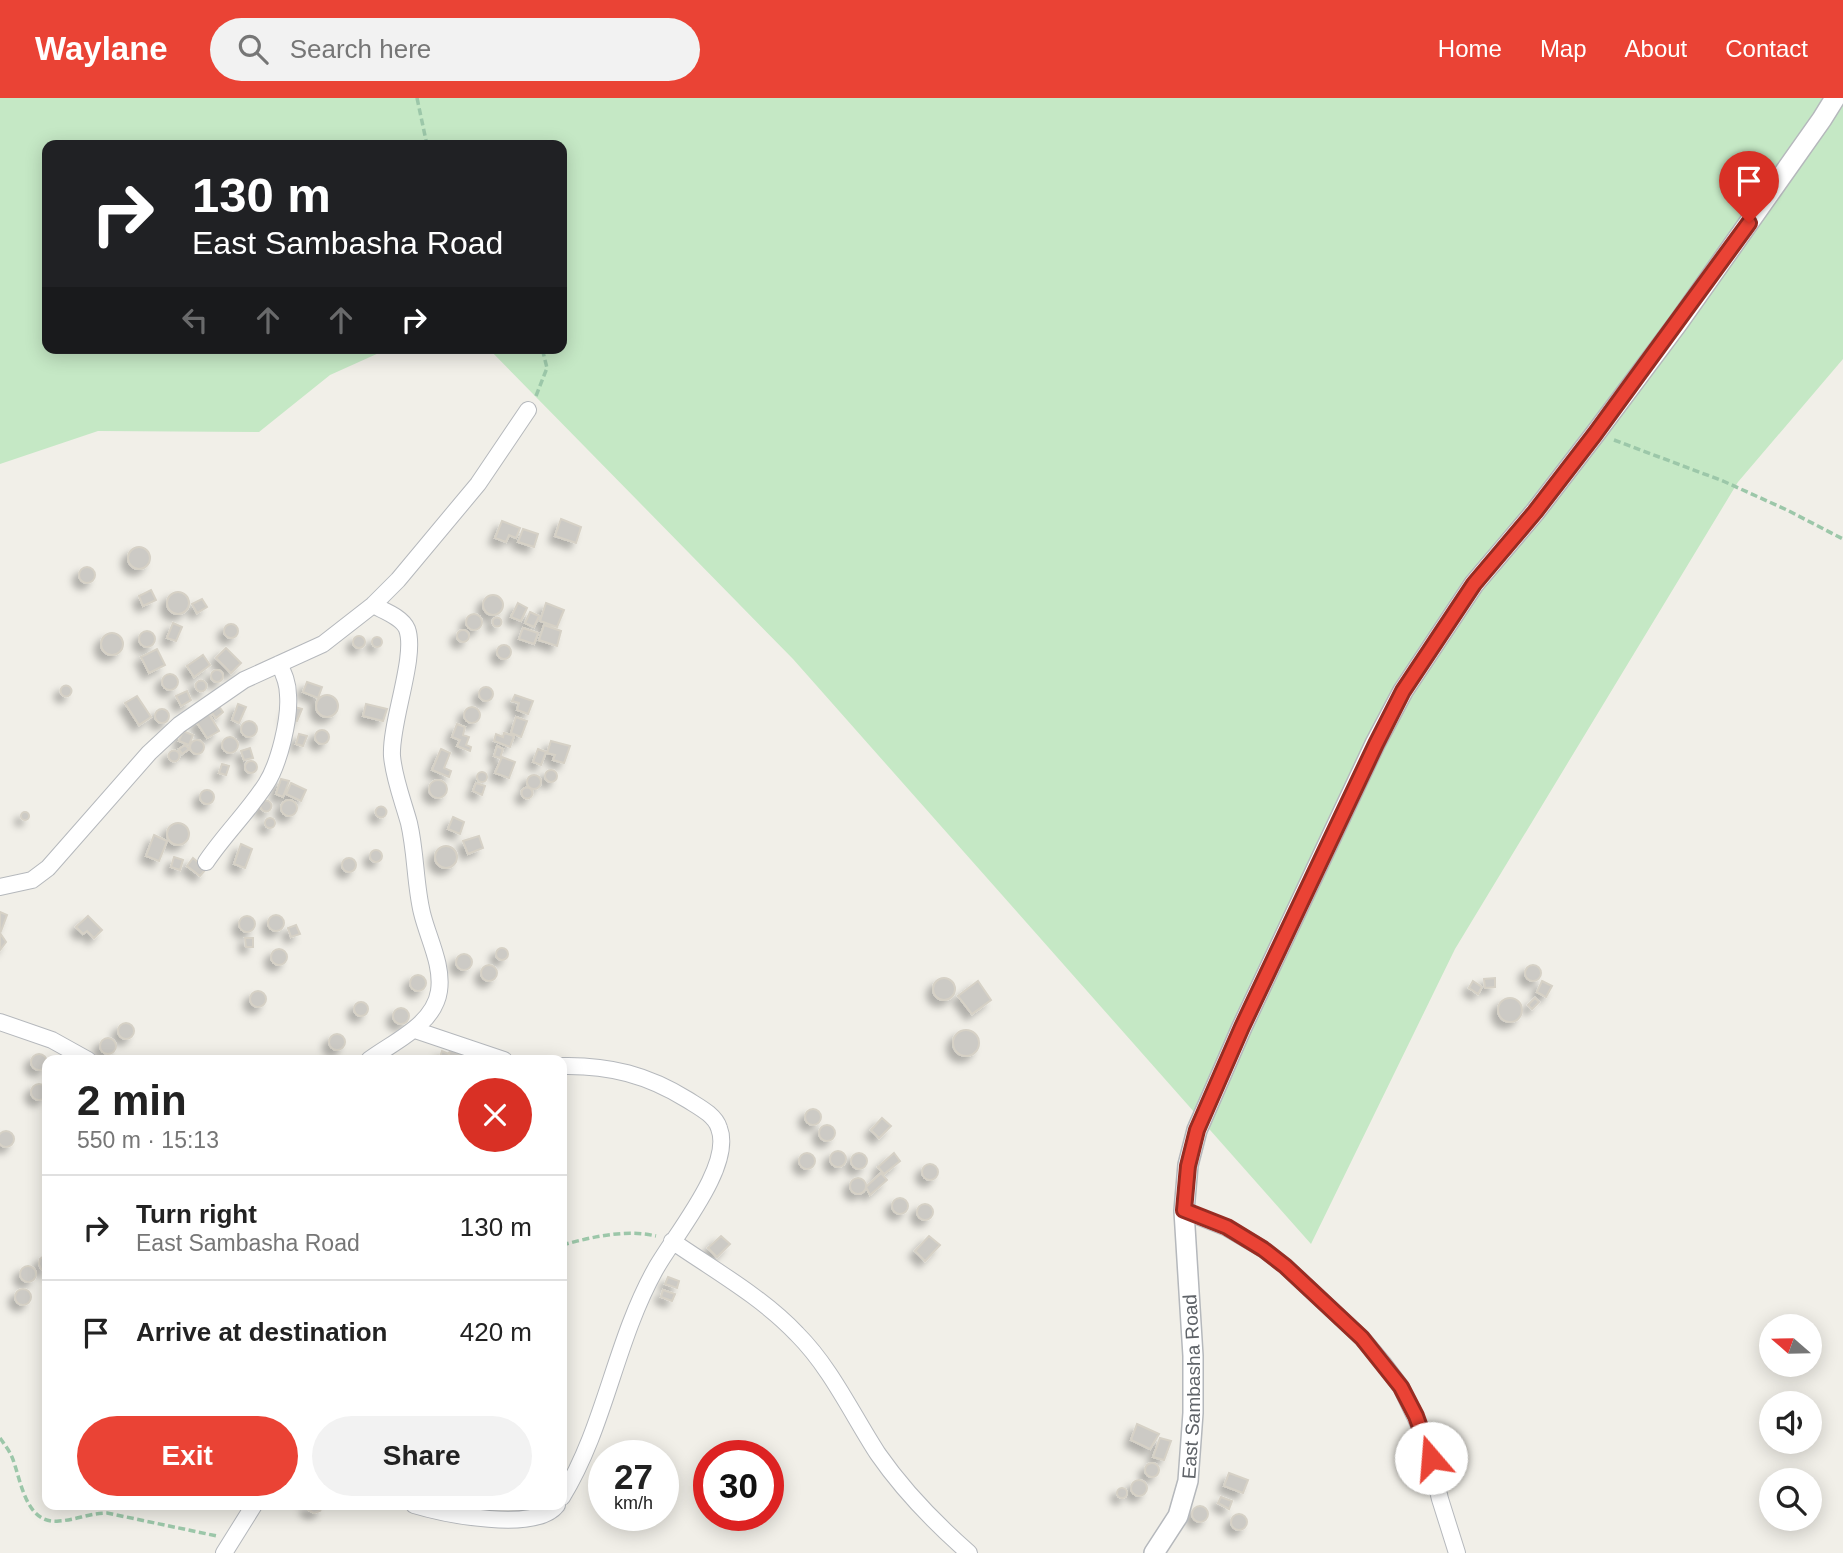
<!DOCTYPE html>
<meta charset="utf-8">
<style>
:root{--surface:#fff;--page:#f2f2f2;--text:#222;--muted:#767676;--line:#e0e0e0;--accent:#ea4335}
body{margin:0;font-family:Arial,sans-serif;background:var(--page);color:var(--text);height:100vh;display:flex;flex-direction:column;font-size:26px;white-space:nowrap}
*{box-sizing:border-box;margin:0}
p{font-size:23px;color:var(--muted)}
.icon{flex:none;width:38px;height:38px;fill:none;stroke:currentColor;stroke-width:2;stroke-linecap:round;stroke-linejoin:round}
.map{position:relative;flex:1;overflow:hidden}
.sheet{position:absolute;left:42px;top:957px;width:525px;height:455px;display:flex;flex-direction:column;background:var(--surface);border-radius:14px;box-shadow:0 4px 18px #0003}
.sheet>*{flex:none}
.top-card{position:absolute;left:42px;top:42px;width:525px;height:214px;border-radius:14px;box-shadow:0 4px 18px #0003;background:#202124;color:#fff;overflow:hidden}
.needle{width:46px;rotate:290deg}
.fabs{position:absolute;left:1759px;top:1216px;display:grid;gap:14px}
.fabs a{display:grid;place-items:center;width:63px;height:63px;border-radius:50%;background:var(--surface);box-shadow:0 4px 18px #0003;font-size:35px}
.speed{position:absolute;left:588px;top:1342px;display:flex;gap:14px;font-size:35px;font-weight:700;text-align:center}
.speed>*{display:grid;place-content:center;width:91px;height:91px;border-radius:50%;background:var(--surface);box-shadow:0 4px 18px #0003;line-height:1}
.speed small{font-size:18px;font-weight:400}
.speed .limit{border:10px solid #d22;background:#fff;color:#111}
.pin{position:absolute;display:grid;place-items:center;width:60px;height:60px;color:#fff;margin:-72px -30px;border-radius:50% 50% 50% 0;rotate:-45deg;box-shadow:0 0 7px #0007}
.pin .icon{rotate:45deg}
.me{position:absolute;width:77px;margin:-38px;rotate:342deg;stroke-linejoin:round;filter:drop-shadow(0 0 5px #0008)}
.turn{display:flex;align-items:center;gap:24px;height:147px;padding:0 35px;font-size:32px}
.turn .icon{width:91px;height:91px;stroke-width:2.5}
.turn b{display:block;font-size:49px;line-height:60px}
.lanes{display:flex;align-items:center;height:66px;padding:0 35px;background:#0003;justify-content:center;gap:35px;direction:ltr}
.lanes .off{opacity:.35}
.round{display:grid;place-items:center;flex:none;width:74px;height:74px;border-radius:37px;background:var(--page)}
.overview{display:flex;align-items:center;justify-content:space-between;height:119px;padding:0 35px}
h1{font-size:42px;font-weight:700;line-height:52px}
.button{display:flex;gap:14px;margin-top:auto;padding:14px 35px}
.button a{flex:1;height:80px;border-radius:42px;background:var(--accent);color:#fff;font-size:28px;font-weight:700;line-height:80px;text-align:center}
.button a+a{background:var(--page);color:var(--text)}
ul{padding:0;list-style:none}
li{display:flex;align-items:center;gap:21px;height:105px;padding:0 35px;border-top:2px solid var(--line)}
li div{flex:1}
li b{display:block;font-size:26px}
li em{font-style:normal}
header{display:flex;align-items:center;gap:42px;box-sizing:border-box;height:98px;padding:0 35px;background:var(--accent);color:#fff}
header strong{font-size:33px}
nav{display:flex;gap:38px;margin-inline-start:auto;font-size:24px}
.search{width:490px;height:63px;background:var(--page);display:flex;align-items:center;gap:18px;box-sizing:border-box;padding:0 24px;border-radius:38px;color:var(--muted);font-size:26px}
.map>svg:first-child{display:block}
.green{fill:#c5e8c5}
.building{fill:#cccac5;stroke:#d6d1c6;stroke-width:2;filter:url(#shadow)}
.lines{fill:none;stroke-linecap:round;stroke-linejoin:round}
.minor-casing{stroke:#b5b8bc;stroke-width:18}
.tertiary-casing{stroke:#b5b8bc;stroke-width:22}
.path{stroke:#9cc7a9;stroke-width:3.5;stroke-dasharray:7 3.5;stroke-linecap:butt}
.minor{stroke:#fff;stroke-width:16}
.tertiary{stroke:#fff;stroke-width:19}
.route-casing{stroke:#982c22;stroke-width:18}
.route{stroke:#ea4335;stroke-width:12}
.labels{text-anchor:middle;dominant-baseline:central;stroke-width:7;stroke-linejoin:round;paint-order:stroke}
.street-label{font-size:19px;fill:#5f6368;stroke:#fff}
</style>
<header>
<strong>Waylane</strong>
<div class="search"><svg class="icon" aria-label="search" viewBox="0 0 24 24"><circle cx="10" cy="10" r="6"/><path d="M15 15l6 6"/></svg>Search here</div>
<nav><a>Home</a><a>Map</a><a>About</a><a>Contact</a></nav>
</header>
<div class="map">
<svg width="1843" height="1455" viewBox="0 0 1843 1455">
<defs>
<filter id="shadow"><feDropShadow dx="-6" dy="6" stdDeviation="3.5" flood-color="#0004"/></filter>
</defs>
<rect width="100%" height="100%" fill="#f1efe8"/>
<path class="green" d="M0,0H1843V261L1738,384L1455,851L1311,1146L793,561L488,250H562V47H47V250H390L330,277L259,334L98,333L0,366Z"/>
<path class="building" d="M561,421L581,429L576,445L555,438Z
M502,423L520,430L516,440L509,437L506,444L495,440Z
M523,431L538,436L534,449L518,444Z
M128 460a11 11 0 1 1 22 0a11 11 0 1 1-22 0Z
M79 477a8 8 0 1 1 16 0a8 8 0 1 1-16 0Z
M151,492L156,502L143,508L139,498Z
M167 505a11 11 0 1 1 22 0a11 11 0 1 1-22 0Z
M483 507a10 10 0 1 1 20 0a10 10 0 1 1-20 0Z
M202,501L207,509L197,515L192,506Z
M518,505L527,510L521,523L511,519Z
M546,505L564,512L557,529L540,523Z
M530,514L539,518L534,529L525,525Z
M466 524a8 8 0 1 1 16 0a8 8 0 1 1-16 0Z
M492.5 524a4.5 4.5 0 1 1 9 0a4.5 4.5 0 1 1-9 0Z
M173,525L182,529L176,543L167,540Z
M224 533a7 7 0 1 1 14 0a7 7 0 1 1-14 0Z
M544,527L561,533L557,548L539,542Z
M523,530L538,535L534,546L519,541Z
M457 538a6 6 0 1 1 12 0a6 6 0 1 1-12 0Z
M139 541a8 8 0 1 1 16 0a8 8 0 1 1-16 0Z
M101 546a11 11 0 1 1 22 0a11 11 0 1 1-22 0Z
M353 544a6 6 0 1 1 12 0a6 6 0 1 1-12 0Z
M372 544a5 5 0 1 1 10 0a5 5 0 1 1-10 0Z
M497 554a7 7 0 1 1 14 0a7 7 0 1 1-14 0Z
M226,550L241,565L231,575L216,560Z
M157,551L165,567L149,575L141,559Z
M203,557L210,567L194,579L187,568Z
M211 578a6 6 0 1 1 12 0a6 6 0 1 1-12 0Z
M162 584a8 8 0 1 1 16 0a8 8 0 1 1-16 0Z
M195.5 588a5.5 5.5 0 1 1 11 0a5.5 5.5 0 1 1-11 0Z
M307,584L322,589L318,600L303,594Z
M60.5 593a5.5 5.5 0 1 1 11 0a5.5 5.5 0 1 1-11 0Z
M479 596a7 7 0 1 1 14 0a7 7 0 1 1-14 0Z
M187,593L191,602L181,608L176,598Z
M316 608a11 11 0 1 1 22 0a11 11 0 1 1-22 0Z
M515,597L533,603L528,616L517,612L519,605L512,603Z
M137,598L151,619L139,627L125,605Z
M238,606L246,609L239,625L232,622Z
M366,606L387,611L383,623L363,618Z
M218,607L223,614L216,620L210,613Z
M291,608L302,611L297,623L287,620Z
M464 617a8 8 0 1 1 16 0a8 8 0 1 1-16 0Z
M155 618a7 7 0 1 1 14 0a7 7 0 1 1-14 0Z
M209,616L219,633L207,640L196,623Z
M516,619L527,623L521,639L511,635Z
M241 631a8 8 0 1 1 16 0a8 8 0 1 1-16 0Z
M457,626L465,629L463,637L469,639L466,647L471,649L470,653L457,648L460,642L452,639Z
M315 639a7 7 0 1 1 14 0a7 7 0 1 1-14 0Z
M183,633L193,637L189,647L179,643Z
M504,635L514,638L510,649L494,643L496,636L503,639Z
M299,636L307,638L303,648L296,646Z
M222 647a8 8 0 1 1 16 0a8 8 0 1 1-16 0Z
M190 649a7 7 0 1 1 14 0a7 7 0 1 1-14 0Z
M551,643L570,648L564,665L553,662L555,657L547,655Z
M185,647L189,651L182,656L179,651Z
M497,648L503,651L500,660L494,658Z
M250,650L253,660L244,662L241,653Z
M441,651L450,655L444,670L451,673L449,679L432,672Z
M538,651L546,654L541,667L533,664Z
M168.5 658a5.5 5.5 0 1 1 11 0a5.5 5.5 0 1 1-11 0Z
M502,659L515,664L509,680L495,675Z
M245 669a6 6 0 1 1 12 0a6 6 0 1 1-12 0Z
M222,666L229,668L226,677L219,675Z
M545 678a6 6 0 1 1 12 0a6 6 0 1 1-12 0Z
M477 679a5 5 0 1 1 10 0a5 5 0 1 1-10 0Z
M527 684a7 7 0 1 1 14 0a7 7 0 1 1-14 0Z
M281,681L289,683L283,699L276,696Z
M429 691a9 9 0 1 1 18 0a9 9 0 1 1-18 0Z
M291,685L306,692L301,703L286,696Z
M476,685L485,688L482,697L473,693Z
M521.5 695a5.5 5.5 0 1 1 11 0a5.5 5.5 0 1 1-11 0Z
M200 699a7 7 0 1 1 14 0a7 7 0 1 1-14 0Z
M281 710a8 8 0 1 1 16 0a8 8 0 1 1-16 0Z
M260.5 708a5.5 5.5 0 1 1 11 0a5.5 5.5 0 1 1-11 0Z
M375.5 714a5.5 5.5 0 1 1 11 0a5.5 5.5 0 1 1-11 0Z
M21 718a4 4 0 1 1 8 0a4 4 0 1 1-8 0Z
M453,719L464,724L460,736L448,731Z
M265 725a5 5 0 1 1 10 0a5 5 0 1 1-10 0Z
M167 736a11 11 0 1 1 22 0a11 11 0 1 1-22 0Z
M154,737L167,743L159,763L146,758Z
M479,738L483,750L468,756L463,743Z
M241,746L252,751L245,770L234,766Z
M435 759a11 11 0 1 1 22 0a11 11 0 1 1-22 0Z
M370 758a6 6 0 1 1 12 0a6 6 0 1 1-12 0Z
M174,759L183,762L180,772L171,769Z
M193,760L206,771L200,778L187,768Z
M342 767a7 7 0 1 1 14 0a7 7 0 1 1-14 0Z
M0,814L7,817L1,833L0,832Z
M268 825a8 8 0 1 1 16 0a8 8 0 1 1-16 0Z
M239 826a8 8 0 1 1 16 0a8 8 0 1 1-16 0Z
M88,818L102,832L94,840L87,833L83,836L76,829Z
M296,827L300,836L291,839L288,830Z
M0,835L6,844L0,852Z
M245,840H253V849H246Z
M496 856a6 6 0 1 1 12 0a6 6 0 1 1-12 0Z
M271 859a8 8 0 1 1 16 0a8 8 0 1 1-16 0Z
M456 864a8 8 0 1 1 16 0a8 8 0 1 1-16 0Z
M481 875a8 8 0 1 1 16 0a8 8 0 1 1-16 0Z
M1525 875a8 8 0 1 1 16 0a8 8 0 1 1-16 0Z
M410 885a8 8 0 1 1 16 0a8 8 0 1 1-16 0Z
M933 891a11 11 0 1 1 22 0a11 11 0 1 1-22 0Z
M1495,880V889L1485,890L1484,881Z
M978,883L991,902L972,916L958,898Z
M1473,883L1482,889L1478,896L1469,890Z
M1542,883L1552,888L1546,899L1537,894Z
M250 901a8 8 0 1 1 16 0a8 8 0 1 1-16 0Z
M1535,900L1539,904L1532,911L1528,907Z
M1498 912a12 12 0 1 1 24 0a12 12 0 1 1-24 0Z
M354 911a7 7 0 1 1 14 0a7 7 0 1 1-14 0Z
M393 918a8 8 0 1 1 16 0a8 8 0 1 1-16 0Z
M118 933a8 8 0 1 1 16 0a8 8 0 1 1-16 0Z
M953 945a13 13 0 1 1 26 0a13 13 0 1 1-26 0Z
M329 944a8 8 0 1 1 16 0a8 8 0 1 1-16 0Z
M100 948a8 8 0 1 1 16 0a8 8 0 1 1-16 0Z
M450,952L462,957L461,961L465,962H439L442,953L449,956Z
M31 964a8 8 0 1 1 16 0a8 8 0 1 1-16 0Z
M31 994a8 8 0 1 1 16 0a8 8 0 1 1-16 0Z
M805 1019a8 8 0 1 1 16 0a8 8 0 1 1-16 0Z
M882,1020L891,1028L879,1040L871,1032Z
M819 1035a8 8 0 1 1 16 0a8 8 0 1 1-16 0Z
M-2 1041a8 8 0 1 1 16 0a8 8 0 1 1-16 0Z
M830 1061a8 8 0 1 1 16 0a8 8 0 1 1-16 0Z
M799 1063a8 8 0 1 1 16 0a8 8 0 1 1-16 0Z
M851 1063a8 8 0 1 1 16 0a8 8 0 1 1-16 0Z
M894,1055L900,1063L884,1076L878,1069Z
M922 1074a8 8 0 1 1 16 0a8 8 0 1 1-16 0Z
M881,1075L887,1082L870,1097L866,1089Z
M850 1088a8 8 0 1 1 16 0a8 8 0 1 1-16 0Z
M892 1108a8 8 0 1 1 16 0a8 8 0 1 1-16 0Z
M917 1114a8 8 0 1 1 16 0a8 8 0 1 1-16 0Z
M721,1138L730,1146L717,1159L708,1150Z
M929,1138L940,1147L925,1163L915,1153Z
M45,1157H47V1174L41,1171L39,1166L40,1161Z
M20 1176a8 8 0 1 1 16 0a8 8 0 1 1-16 0Z
M668,1179L679,1183L677,1190L665,1186Z
M15 1199a8 8 0 1 1 16 0a8 8 0 1 1-16 0Z
M663,1192L675,1196L672,1203L661,1199Z
M1137,1326L1159,1336L1150,1351L1131,1342Z
M1160,1340L1171,1343L1164,1362L1153,1359Z
M1145 1372a7 7 0 1 1 14 0a7 7 0 1 1-14 0Z
M1229,1375L1248,1382L1243,1395L1224,1388Z
M1131 1390a8 8 0 1 1 16 0a8 8 0 1 1-16 0Z
M1117 1395a5 5 0 1 1 10 0a5 5 0 1 1-10 0Z
M1221,1399L1232,1403L1229,1411L1218,1405Z
M306,1407H323V1408L320,1413L314,1415L308,1412Z
M1192 1416a8 8 0 1 1 16 0a8 8 0 1 1-16 0Z
M1231 1424a8 8 0 1 1 16 0a8 8 0 1 1-16 0Z"/>
<g class="lines">
<g class="minor-casing">
<path id="minor" d="M206,764C224,737 248,714 266,686C279,666 290,621 288,597C288,585 284,576 279,566
M0,789L32,782L48,770L149,655L179,627L244,582L323,546L373,507L398,482L478,386L528,312
M0,924L52,942L88,962
M415,932L504,962
M369,962C393,944 434,927 439,893C443,867 428,840 422,815C415,786 416,755 409,725C403,703 394,681 392,658C390,625 417,558 407,531C402,519 384,513 373,507
M562,968C609,967 648,977 688,1002C699,1009 715,1017 719,1030C734,1068 673,1139 655,1172C615,1244 605,1329 562,1399
M1184,1113L1227,1130L1263,1151L1285,1168L1362,1240L1383,1265L1401,1289L1425,1340L1440,1401L1457,1455
M672,1143C714,1172 762,1199 797,1236C831,1270 852,1316 878,1356C903,1392 936,1426 969,1455
M414,1407C444,1416 536,1435 557,1407
M224,1455L254,1407"/>
</g>
<g class="tertiary-casing">
<g id="tertiary">
<path id="s1" d="M1154,1455L1178,1418L1188,1383L1193,1315V1258L1184,1113L1188,1067L1197,1032L1242,929L1375,646L1403,593L1474,486L1535,414L1595,336L1678,225L1822,21L1835,0"/>
</g>
</g>
<path class="path" d="M417,0L427,47
M536,298L547,270L542,250
M1614,342L1723,383L1787,412L1843,441
M562,1147C592,1139 625,1131 656,1138
M0,1340C4,1346 9,1352 12,1359C21,1381 25,1427 59,1423C76,1422 90,1415 107,1415L217,1438"/>
<use href="#minor" class="minor"/>
<use href="#tertiary" class="tertiary"/>
</g>
<g class="lines">
<g class="route-casing">
<path id="route" d="M1431,1360L1416,1318L1401,1289L1362,1240L1285,1168L1263,1151L1227,1129L1184,1112L1188,1068L1197,1032L1242,929L1376,646L1403,593L1474,486L1535,414L1595,336L1749,125"/>
</g>
<use href="#route" class="route"/>
</g>
<g class="labels">
<g class="street-label">
<text stroke="none"><textPath href="#s1" startOffset="175">East Sambasha Road</textPath></text>
</g>
</g>
</svg>
<div class="fabs">
<a><svg class="needle" viewBox="-14 -14 28 28"><path d="M0-13l5 13h-10z" fill="#e53935"/><path d="M0 13l5-13h-10z" fill="#767676"/></svg></a>
<a><svg class="icon" aria-label="sound" viewBox="0 0 24 24"><path d="M4 9h4l5-4v14l-5-4H4zM17 9q2 3 0 6"/></svg></a>
<a><svg class="icon" aria-label="search" viewBox="0 0 24 24"><circle cx="10" cy="10" r="6"/><path d="M15 15l6 6"/></svg></a>
</div>
<div class="speed"><div>27<small>km/h</small></div><div class="limit">30</div></div>
<div class="pin" style="left:1749px;top:125px;background:#d93025"><svg class="icon" aria-label="arrive" viewBox="0 0 24 24"><path d="M6 21V4h12l-3 4 3 4H6"/></svg></div>
<svg class="me" style="left:1431px;top:1360px" viewBox="-20 -20 40 40"><circle r="19" fill="#fff"/><path d="M0-13L10 11 0 6-10 11z" fill="#ea4335"/></svg>
<div class="top-card">
<div class="turn"><svg class="icon" aria-label="right" viewBox="0 0 24 24"><path d="M7 20v-9h11M14 6l5 5-5 5"/></svg><div><b>130 m</b>East Sambasha Road</div></div>
<div class="lanes"><svg class="icon off" aria-label="left" viewBox="0 0 24 24"><path d="M17 20v-9H6M10 6l-5 5 5 5"/></svg><svg class="icon off" aria-label="ahead" viewBox="0 0 24 24"><path d="M12 20V5M6 11l6-6 6 6"/></svg><svg class="icon off" aria-label="ahead" viewBox="0 0 24 24"><path d="M12 20V5M6 11l6-6 6 6"/></svg><svg class="icon" aria-label="right" viewBox="0 0 24 24"><path d="M7 20v-9h11M14 6l5 5-5 5"/></svg></div>
</div>
<section class="sheet">
<div class="overview"><div><h1>2 min</h1><p>550 m · 15:13</p></div><a class="round" style="background:#d93025;color:#fff"><svg class="icon" aria-label="close" viewBox="0 0 24 24"><path d="M6 6l12 12M18 6L6 18"/></svg></a></div>
<ul>
<li><svg class="icon" aria-label="right" viewBox="0 0 24 24"><path d="M7 20v-9h11M14 6l5 5-5 5"/></svg><div><b>Turn right</b><p>East Sambasha Road</p></div><em>130 m</em></li>
<li><svg class="icon" aria-label="arrive" viewBox="0 0 24 24"><path d="M6 21V4h12l-3 4 3 4H6"/></svg><div><b>Arrive at destination</b></div><em>420 m</em></li>
</ul>
<div class="button"><a>Exit</a><a>Share</a></div>
</section>
</div>
